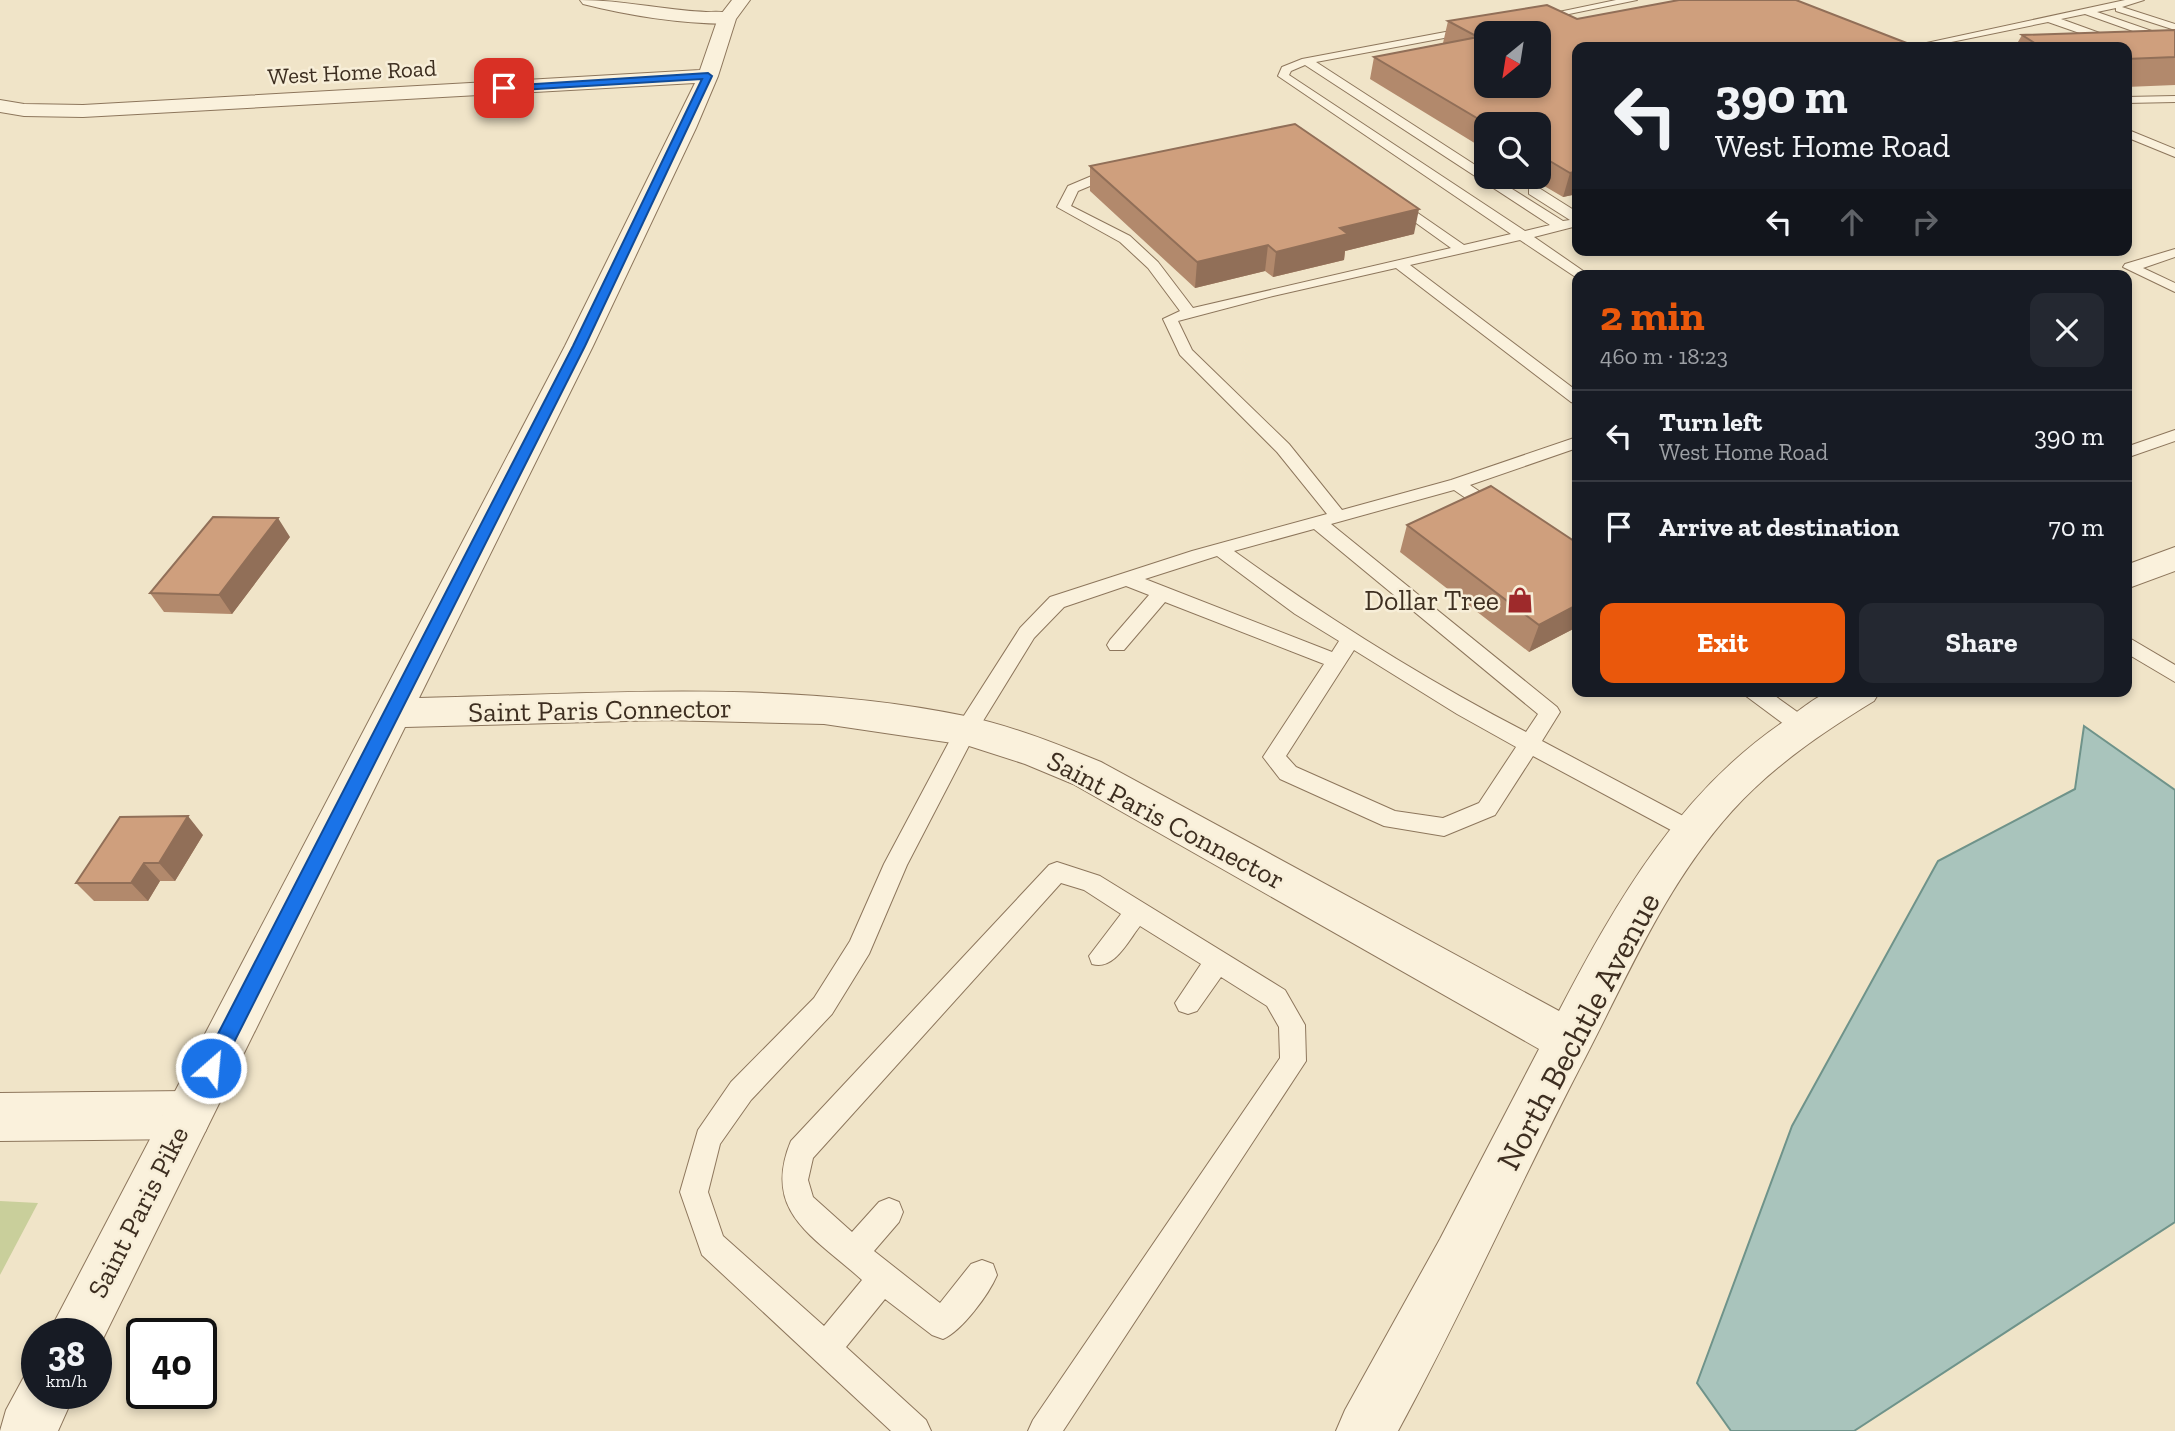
<!DOCTYPE html>
<meta charset="utf-8">
<style>
:root{--surface:#171b24;--page:#242831;--text:#f1f3f6;--muted:#9ea1a6;--line:#363941;--accent:#ea580c}
body{margin:0;font-family:"Zilla Slab",serif;background:var(--page);color:var(--text);height:100vh;display:flex;flex-direction:column;font-size:26px;white-space:nowrap}
*{box-sizing:border-box;margin:0}
p{font-size:23px;color:var(--muted)}
.icon{flex:none;width:38px;height:38px;fill:none;stroke:currentColor;stroke-width:2;stroke-linecap:round;stroke-linejoin:round}
.map{position:relative;flex:1;overflow:hidden}
.drawer{position:absolute;left:1572px;top:270px;width:560px;height:427px;display:flex;flex-direction:column;background:var(--surface);border-radius:14px;box-shadow:0 4px 10px #0003}
.drawer>*{flex:none}
.banner{position:absolute;left:1572px;top:42px;width:560px;height:214px;border-radius:14px;box-shadow:0 4px 10px #0003;background:#171b24;color:var(--text);overflow:hidden}
.needle{width:46px;rotate:210deg}
.fabs{position:absolute;left:1474px;top:21px;display:grid;gap:14px}
.fabs a{display:grid;place-items:center;width:77px;height:77px;border-radius:14px;background:var(--surface);box-shadow:0 4px 10px #0003;font-size:35px}
.speed{position:absolute;left:21px;top:1318px;display:flex;gap:14px;font-size:35px;font-weight:700;text-align:center}
.speed>*{display:grid;place-content:center;width:91px;height:91px;border-radius:50%;background:var(--surface);box-shadow:0 4px 10px #0003;line-height:1}
.speed small{font-size:18px;font-weight:400}
.speed .limit{border:4px solid #111;border-radius:10px;background:#fff;color:#111}
.pin{position:absolute;display:grid;place-items:center;width:60px;height:60px;color:#fff;margin:-30px;border-radius:14px;box-shadow:0 4px 10px #0006}
.me{position:absolute;width:77px;margin:-38px;rotate:27deg;stroke-linejoin:round;filter:drop-shadow(0 0 5px #0008)}
.turn{display:flex;align-items:center;gap:24px;height:147px;padding:0 28px;font-size:32px}
.turn .icon{width:91px;height:91px;stroke-width:2.5}
.turn b{display:block;font-size:49px;line-height:60px}
.lanes{display:flex;align-items:center;height:66px;padding:0 28px;background:#0003;justify-content:center;gap:35px;direction:ltr}
.lanes .off{opacity:.35}
.round{display:grid;place-items:center;flex:none;width:74px;height:74px;border-radius:14px;background:var(--page)}
.head{display:flex;align-items:center;justify-content:space-between;height:119px;padding:0 28px}
h1{font-size:42px;font-weight:800;line-height:52px;color:var(--accent)}
.action{display:flex;gap:14px;margin-top:auto;padding:14px 28px}
.action a{flex:1;height:80px;border-radius:14px;background:var(--accent);color:#fff;font-size:28px;font-weight:800;line-height:80px;text-align:center}
.action a+a{background:var(--page);color:var(--text)}
ul{padding:0;list-style:none}
li{display:flex;align-items:center;gap:21px;height:91px;padding:0 28px;border-top:2px solid var(--line)}
li div{flex:1}
li b{display:block;font-size:26px}
li em{font-style:normal}
.map>svg:first-child{display:block}
.green{fill:#c9cf9b}
.water{fill:#a9c4bc;stroke:#6f938a;stroke-width:2}
.lines{fill:none;stroke-linecap:round;stroke-linejoin:round}
.service-casing{stroke:#8d765c;stroke-width:2}
.minor-casing{stroke:#8d765c;stroke-width:2}
.tertiary-casing{stroke:#8d765c;stroke-width:2}
.service{fill:#faf1dc;fill-rule:evenodd}
.minor{fill:#faf1dc;fill-rule:evenodd}
.tertiary{fill:#faf1dc;fill-rule:evenodd}
.wall{fill:#b2896c}
.shaded-wall{fill:#916f58}
.building{fill:#cf9f7d;stroke:#916f58;stroke-width:2;fill-rule:evenodd}
.route{fill:#1a73e8;stroke:#114b97;stroke-width:2}
.labels{text-anchor:middle;dominant-baseline:central;stroke-width:5;stroke-linejoin:round;paint-order:stroke}
.far-street-label{font-size:23px;fill:#3d2e20;stroke:#f7eed8}
.poi-label{font-size:28px;fill:#3d2e20;stroke:#f7eed8;text-anchor:end}
.street-label{font-size:28px;fill:#3d2e20;stroke:#f7eed8}
.near-street-label{font-size:33px;fill:#3d2e20;stroke:#f7eed8}
</style>
<div class="map">
<svg width="2175" height="1431" viewBox="0 0 2175 1431">
<rect width="100%" height="100%" fill="#f0e4c8"/>
<path class="green" d="M0,1201L38,1203L0,1275Z"/>
<path class="water" d="M2084,726L2175,790V1222L1854,1431H1731L1697,1383L1792,1126L1938,861L2075,789Z"/>
<g class="lines">
<g class="service-casing">
<path id="service" d="M1616,0H1637L1535,21L1530,18Z
M2125,0H2144L2122,7L2175,24V30L2116,11V8L2097,12L2175,39V46L2085,14L2061,19L2119,40V44H2111L2048,22L1927,47H1908Z
M1472,27L1477,30L1476,32L1316,62L1486,172V177H1493L1563,221L1570,220L1529,194V188H1539L1577,212V226L1534,237L1589,275H1577V278L1520,240L1410,265L1577,391V404L1571,402L1396,268L1273,296L1178,321L1192,350L1289,444L1342,510L1451,480L1577,437V448L1470,485L1501,506L1504,510L1501,514H1489L1454,490L1331,524L1557,707L1560,712L1542,741L1700,825L1703,831L1700,837L1692,840L1684,837L1533,756L1495,815L1444,836L1384,826L1280,779L1263,757L1324,664L1165,602L1124,650H1110L1107,645L1110,640L1149,595L1126,586L1064,607L1034,638L975,734L907,865L869,954L832,1014L751,1100L720,1144L708,1192L723,1236L824,1326L862,1280C815,1237 761,1213 791,1141L1049,865L1057,862L1100,876L1285,990L1305,1025L1306,1061L1063,1431H1028L1033,1420L1280,1058L1279,1027L1267,1006L1221,977L1197,1011L1188,1014L1179,1011L1175,1003L1201,964L1140,926C1128,941 1114,971 1092,964L1089,956L1121,914L1084,890L1061,883L813,1158L808,1180L813,1197L852,1232L879,1202L889,1198L899,1202L903,1212L899,1222L874,1251L940,1303L971,1264L982,1260L993,1264L997,1275C989,1294 962,1331 943,1339L932,1335L885,1299L846,1347L926,1420L931,1431H891L702,1255L680,1192L698,1130L731,1082L814,998L850,941L884,864L958,725L1020,628L1050,597L1192,551L1327,514L1277,452L1180,355L1163,319L1180,311L1148,268L1120,242L1057,207L1068,186L1113,167H1121V173L1078,191L1071,206L1130,236L1158,262L1193,308L1451,248L1391,205V199L1396,198L1464,245L1511,234L1278,76L1282,67L1302,59ZM1305,65L1550,225L1525,231L1289,75L1291,71ZM1314,529L1538,714L1526,732C1424,679 1327,618 1234,551ZM1217,556L1295,614L1339,641L1332,652L1145,579ZM1354,650L1457,714L1516,747L1479,803L1443,818L1395,811L1296,767L1286,756Z
M2175,96V102L2126,103V97Z
M2126,129L2175,149V157L2126,137Z
M2175,249V257L2143,268L2175,283V292L2123,267L2125,264Z
M2175,430V441L2126,458V447Z
M2126,636L2175,665V682L2126,653Z
M1743,691H1768L1810,721L1814,727L1810,733L1803,735L1796,733L1746,696Z"/>
</g>
<g class="minor-casing">
<path id="minor" d="M580,0C622,0 663,10 706,12C716,12 729,10 736,18L727,24C678,23 630,16 583,4Z
M187,1091L205,1098L212,1115L205,1132L187,1139L0,1141V1093Z"/>
</g>
<g class="tertiary-casing">
<path id="tertiary" d="M732,0H750L736,19L718,76L696,128L593,346L419,698C600,694 787,679 965,716C1012,726 1057,744 1101,762L1559,1011C1617,900 1680,791 1786,720C1799,711 1817,695 1832,691C1846,688 1865,691 1880,691L1874,701C1823,732 1773,766 1732,811C1667,883 1630,971 1586,1056C1521,1180 1465,1308 1398,1431H1336L1345,1410L1440,1239L1539,1049L1073,784L1025,764L966,745L824,724L663,720L405,727L96,1353V1334H48L565,346L695,83L83,117L24,116L0,112V100L24,104L83,105L700,70L718,18Z
M2175,547V571L2126,589V565Z
M37,1368V1393H75L58,1431H0L6,1410L26,1373Z"/>
</g>
<use href="#service" class="service"/>
<use href="#minor" class="minor"/>
<use href="#tertiary" class="tertiary"/>
</g>
<path class="wall" d="M1448,21L1577,47V194L1563,197L1529,177H1538V124H1486V150L1370,79L1374,57L1444,43H1443Z
M2175,30V85L2126,87V47H2015L2022,35Z
M1090,166L1414,234L1345,251L1344,260L1273,277L1265,271L1195,288L1090,191Z
M1407,525L1577,543V627L1529,652L1400,552Z
M290,537L232,614L164,612L150,593Z
M203,835L175,881H160L148,901H94L76,883Z"/>
<path class="shaded-wall" d="M1577,171V194L1563,197L1570,173Z
M1419,209L1414,234L1345,251L1344,260L1273,277L1276,252L1340,228Z
M1268,245L1265,271L1195,288L1197,262Z
M278,518L290,537L232,614L219,595Z
M1577,605V627L1529,652L1539,625Z
M188,816L203,835L175,881L159,863Z
M144,863L160,881L148,901L131,883Z"/>
<path class="building" d="M1679,0H1796L1917,47H1577V171L1570,173L1538,154V124H1487L1374,57L1478,37L1448,21L1547,5L1577,19ZM1486,33H1538V86H1486Z
M2175,30V57L2126,59V47H2041L2022,35Z
M1295,124L1419,209L1340,228L1348,234L1276,252L1268,245L1197,262L1090,166Z
M1491,486L1577,543V605L1539,625L1407,525Z
M213,517L278,518L219,595L150,593Z
M188,816L159,863H144L131,883H76L120,817Z"/>
<path class="route" d="M708,73L712,76L585,346L218,1074L211,1077L204,1074L201,1068L204,1061L573,346L702,79L504,91L500,88L504,86Z"/>
<defs>
<g id="shop-bare" transform="scale(2.1)"><path d="M-5-2.5h2.3a2.7 3.5 0 0 1 5.4 0H5L5.5 6h-11ZM-1.5-2.5h3a1.5 2.3 0 0 0-3 0Z" fill="#9e2a2b" stroke="#f7eed8" stroke-width="2.5" paint-order="stroke"/></g>
</defs>
<g fill-rule="evenodd">
<use href="#shop-bare" x="1520" y="600"/>
</g>
<g class="labels">
<g class="far-street-label">
<text transform="translate(352 72) rotate(-3)">West Home Road</text>
</g>
<g class="poi-label">
<text x="1499" y="600">Dollar Tree</text>
</g>
<g class="street-label">
<text transform="translate(600 710) rotate(-1)">Saint Paris Connector</text>
<text transform="translate(1166 820) rotate(28)">Saint Paris Connector</text>
<text transform="translate(138 1212) rotate(-63)">Saint Paris Pike</text>
</g>
<g class="near-street-label">
<text transform="translate(1578 1031) rotate(-62)">North Bechtle Avenue</text>
</g>
</g>
</svg>
<div class="fabs">
<a><svg class="needle" viewBox="-14 -14 28 28"><path d="M0-13l5 13h-10z" fill="#e53935"/><path d="M0 13l5-13h-10z" fill="#9ea1a6"/></svg></a>
<a><svg class="icon" aria-label="search" viewBox="0 0 24 24"><circle cx="10" cy="10" r="6"/><path d="M15 15l6 6"/></svg></a>
</div>
<div class="speed"><div>38<small>km/h</small></div><div class="limit">40</div></div>
<div class="pin" style="left:504px;top:88px;background:#d93025"><svg class="icon" aria-label="arrive" viewBox="0 0 24 24"><path d="M6 21V4h12l-3 4 3 4H6"/></svg></div>
<svg class="me" style="left:211px;top:1068px" viewBox="-20 -20 40 40"><circle r="17" fill="#1a73e8" stroke="#fff" stroke-width="3"/><path d="M0-11L8 9 0 5-8 9z" fill="#fff"/></svg>
<div class="banner">
<div class="turn"><svg class="icon" aria-label="left" viewBox="0 0 24 24"><path d="M17 20v-9H6M10 6l-5 5 5 5"/></svg><div><b>390 m</b>West Home Road</div></div>
<div class="lanes"><svg class="icon" aria-label="left" viewBox="0 0 24 24"><path d="M17 20v-9H6M10 6l-5 5 5 5"/></svg><svg class="icon off" aria-label="ahead" viewBox="0 0 24 24"><path d="M12 20V5M6 11l6-6 6 6"/></svg><svg class="icon off" aria-label="right" viewBox="0 0 24 24"><path d="M7 20v-9h11M14 6l5 5-5 5"/></svg></div>
</div>
<section class="drawer">
<div class="head"><div><h1>2 min</h1><p>460 m · 18:23</p></div><a class="round"><svg class="icon" aria-label="close" viewBox="0 0 24 24"><path d="M6 6l12 12M18 6L6 18"/></svg></a></div>
<ul>
<li><svg class="icon" aria-label="left" viewBox="0 0 24 24"><path d="M17 20v-9H6M10 6l-5 5 5 5"/></svg><div><b>Turn left</b><p>West Home Road</p></div><em>390 m</em></li>
<li><svg class="icon" aria-label="arrive" viewBox="0 0 24 24"><path d="M6 21V4h12l-3 4 3 4H6"/></svg><div><b>Arrive at destination</b></div><em>70 m</em></li>
</ul>
<div class="action"><a>Exit</a><a>Share</a></div>
</section>
</div>
